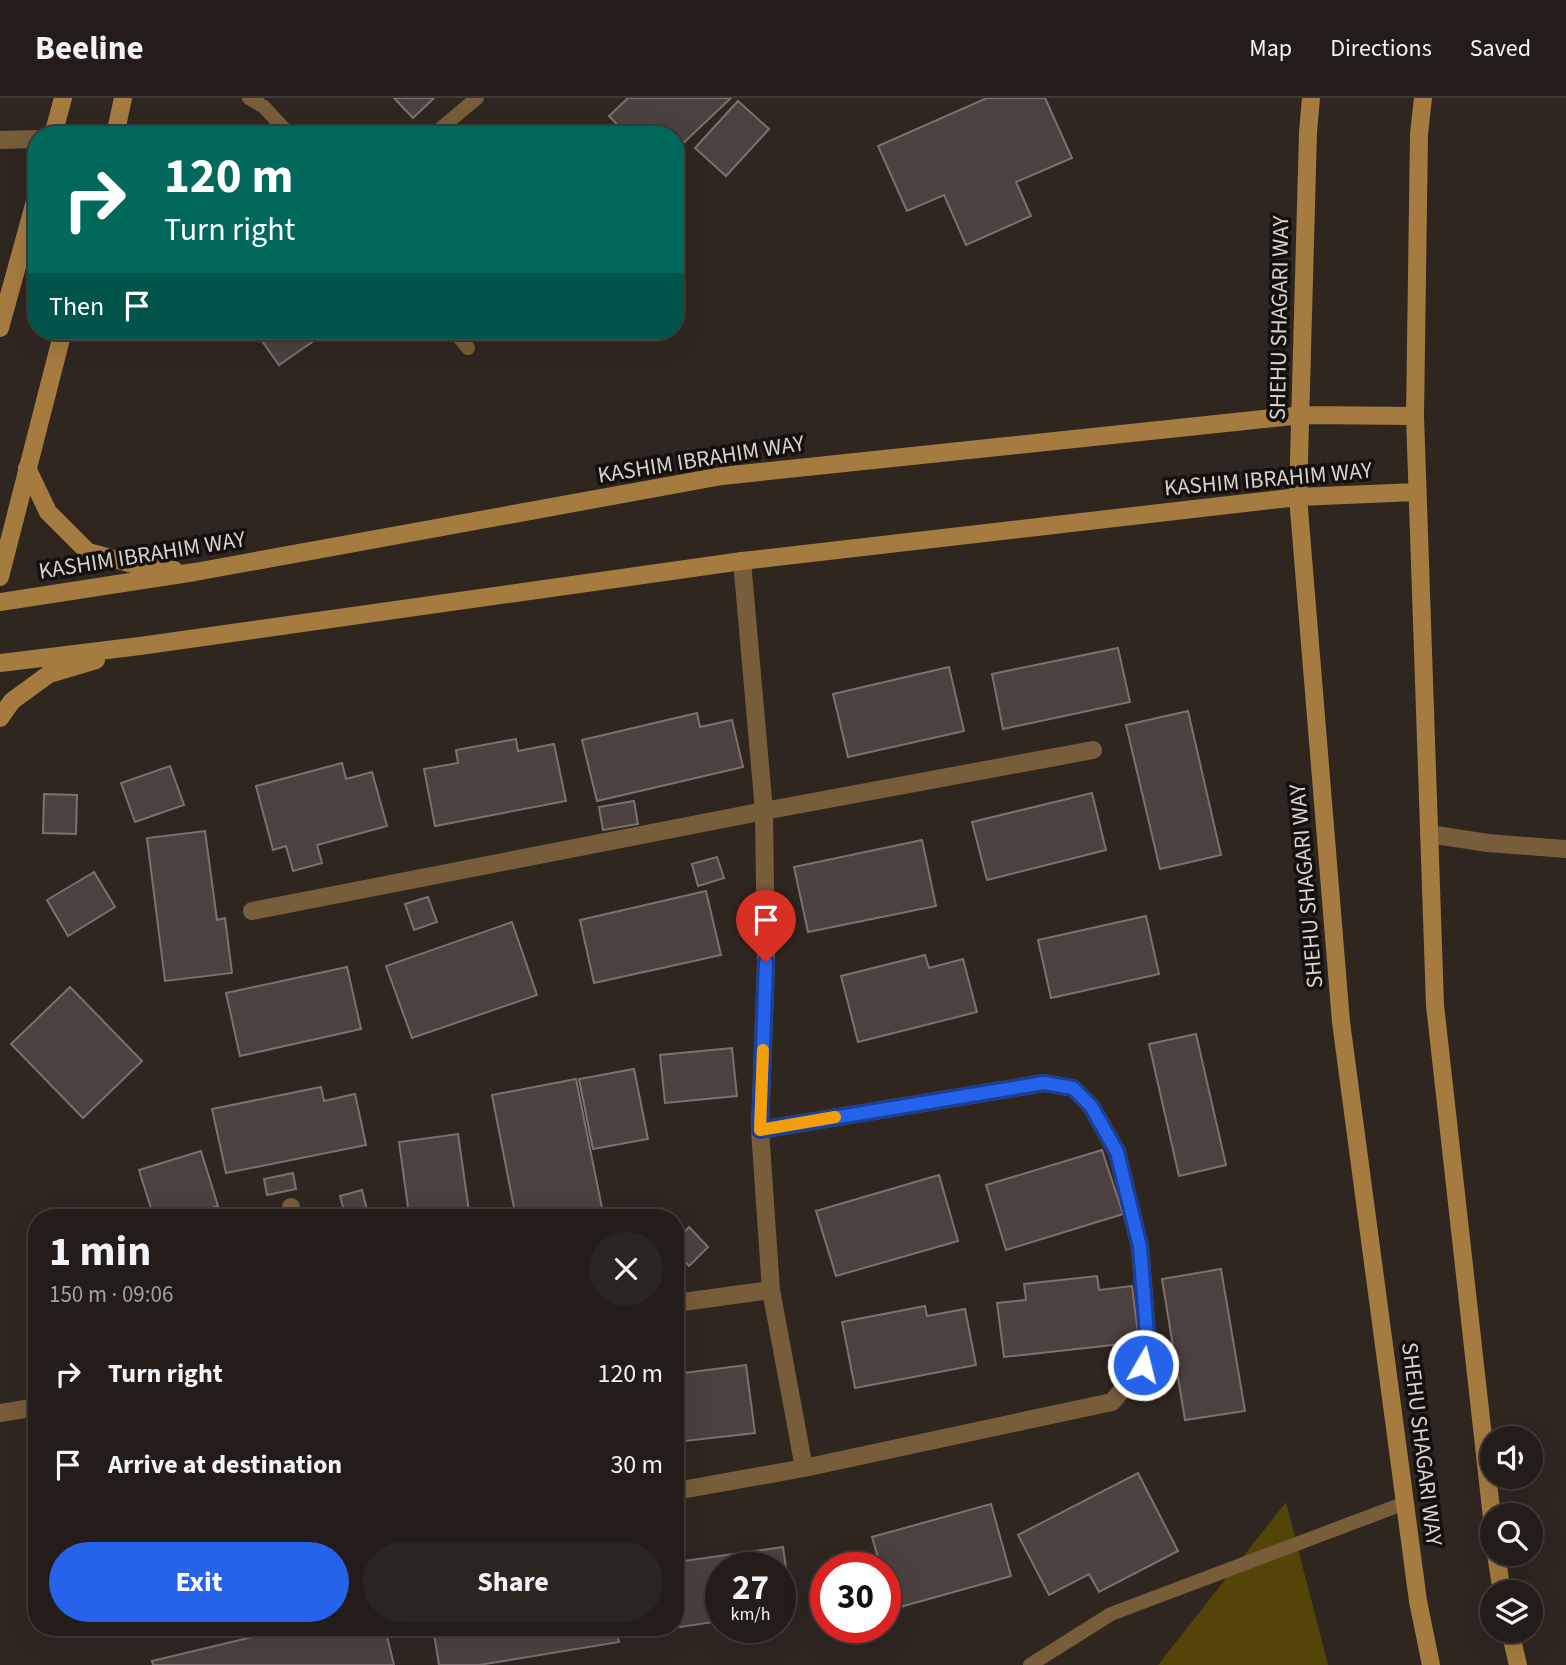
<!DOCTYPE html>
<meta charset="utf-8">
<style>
:root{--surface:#231c18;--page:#2b2521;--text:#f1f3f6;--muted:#a3a1a2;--line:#403a37;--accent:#2563eb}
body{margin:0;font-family:"Source Sans 3",sans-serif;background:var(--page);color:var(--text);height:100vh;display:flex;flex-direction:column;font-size:26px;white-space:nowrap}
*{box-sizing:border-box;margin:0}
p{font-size:23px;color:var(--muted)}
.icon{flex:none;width:38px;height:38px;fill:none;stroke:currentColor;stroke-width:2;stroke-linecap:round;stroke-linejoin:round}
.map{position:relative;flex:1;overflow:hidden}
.drawer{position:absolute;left:28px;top:1111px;width:656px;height:427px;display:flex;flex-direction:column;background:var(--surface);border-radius:28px;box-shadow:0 7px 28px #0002,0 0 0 2px var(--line)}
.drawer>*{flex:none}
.guide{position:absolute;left:28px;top:28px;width:656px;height:214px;border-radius:28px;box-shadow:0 7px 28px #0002,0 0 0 2px var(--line);background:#00695c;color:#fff;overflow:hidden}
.fabs{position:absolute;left:1480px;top:1328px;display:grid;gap:14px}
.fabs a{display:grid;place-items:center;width:63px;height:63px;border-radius:50%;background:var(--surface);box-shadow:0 7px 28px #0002,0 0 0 2px var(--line);font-size:35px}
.speed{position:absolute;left:705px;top:1454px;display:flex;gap:14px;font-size:35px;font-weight:700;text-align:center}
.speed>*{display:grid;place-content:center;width:91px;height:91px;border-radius:50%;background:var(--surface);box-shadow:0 7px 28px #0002,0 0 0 2px var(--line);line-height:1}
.speed small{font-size:18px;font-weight:400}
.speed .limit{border:10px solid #d22;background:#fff;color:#111}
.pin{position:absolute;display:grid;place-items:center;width:60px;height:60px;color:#fff;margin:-72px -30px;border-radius:50% 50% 50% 0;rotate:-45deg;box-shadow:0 0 7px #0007}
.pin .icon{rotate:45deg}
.me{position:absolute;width:77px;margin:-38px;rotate:8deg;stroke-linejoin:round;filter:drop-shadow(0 0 5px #0008)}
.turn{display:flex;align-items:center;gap:24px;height:147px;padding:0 21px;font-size:32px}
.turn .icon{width:91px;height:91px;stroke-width:2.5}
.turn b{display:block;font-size:49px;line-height:60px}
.then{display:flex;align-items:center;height:66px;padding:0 21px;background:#0003;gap:14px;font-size:26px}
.round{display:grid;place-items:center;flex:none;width:74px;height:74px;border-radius:37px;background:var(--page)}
.headline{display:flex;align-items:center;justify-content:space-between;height:119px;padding:0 21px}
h1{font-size:42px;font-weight:700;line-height:52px}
.action{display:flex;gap:14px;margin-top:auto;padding:14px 21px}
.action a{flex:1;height:80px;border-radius:42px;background:var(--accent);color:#fff;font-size:28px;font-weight:700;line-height:80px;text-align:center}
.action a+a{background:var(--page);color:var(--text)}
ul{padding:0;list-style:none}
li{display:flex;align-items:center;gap:21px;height:91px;padding:0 21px}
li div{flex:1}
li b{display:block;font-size:26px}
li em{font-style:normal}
header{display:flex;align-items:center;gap:42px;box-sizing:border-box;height:98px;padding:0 35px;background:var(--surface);border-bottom:2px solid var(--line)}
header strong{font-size:33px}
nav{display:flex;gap:38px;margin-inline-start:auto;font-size:24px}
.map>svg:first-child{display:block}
.green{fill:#534507}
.building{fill:#4c413e;stroke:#7e706e;stroke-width:2}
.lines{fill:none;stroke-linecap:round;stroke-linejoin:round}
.service{stroke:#785d3a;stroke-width:14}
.minor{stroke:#785d3a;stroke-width:18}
.secondary{stroke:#a57b40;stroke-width:18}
.route-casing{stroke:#184099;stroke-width:18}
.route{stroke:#2563eb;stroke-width:12}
.slow{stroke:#f59e0b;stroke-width:12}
.labels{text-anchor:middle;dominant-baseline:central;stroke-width:7;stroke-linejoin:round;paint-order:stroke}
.street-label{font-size:23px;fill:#d8d2cf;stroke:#14100d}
</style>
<header>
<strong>Beeline</strong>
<nav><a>Map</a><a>Directions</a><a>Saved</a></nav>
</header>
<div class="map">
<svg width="1566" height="1567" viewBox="0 0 1566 1567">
<rect width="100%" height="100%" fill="#2f2620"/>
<path class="green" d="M1286,1404L1328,1567H1158Z"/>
<path class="building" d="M394,0H434L413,20Z
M628,0H731L676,52V37H627L609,18Z
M987,0H1045L1072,60L1016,84L1031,118L966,147L944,97L907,113L878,48Z
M738,3L769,31L726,78L695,50Z
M255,233H328L279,267Z
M1118,550L1130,604L1003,631L992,576Z
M949,569L964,633L848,659L833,596Z
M1188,613L1221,757L1160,771L1126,627Z
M697,615L700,629L732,622L743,669L597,703L582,642Z
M516,641L518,653L554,646L566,703L435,728L424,671L458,665L456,652Z
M342,665L346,681L372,674L387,728L317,747L322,765L293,773L286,748L273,752L256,688Z
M170,668L184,707L135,724L121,685Z
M1092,695L1106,752L987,782L972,724Z
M44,696L77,697L76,736L43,735Z
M634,703L638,726L603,732L599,709Z
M205,733L217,822L225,820L232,875L165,883L147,740Z
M922,742L936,808L808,834L794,769Z
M717,759L724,780L698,788L692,766Z
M94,774L115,809L68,838L47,802Z
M706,793L721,857L594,885L580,822Z
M428,799L437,824L414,832L405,806Z
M1146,818L1159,876L1051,900L1038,842Z
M512,824L537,897L412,940L386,868Z
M925,857L929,870L963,861L977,914L858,944L841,878Z
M347,869L361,931L240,958L226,895Z
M70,889L142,963L83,1020L11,946Z
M1196,936L1226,1067L1179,1078L1149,946Z
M732,950L737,998L665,1005L660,957Z
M634,971L648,1041L593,1051L579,981Z
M576,981L604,1120H516L492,997Z
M321,989L324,1003L355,996L366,1047L226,1075L212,1011Z
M458,1036L470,1120H406L405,1116H409L399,1044Z
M1102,1052L1123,1116L1006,1152L986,1087Z
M201,1053L218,1108L178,1120H154L139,1072Z
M293,1075L296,1091L267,1097L264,1081Z
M939,1077L958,1143L836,1178L816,1113Z
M362,1092L369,1120H346L340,1098Z
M689,1129L708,1149L689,1168L676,1154V1143Z
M1221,1171L1245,1313L1185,1322L1162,1181Z
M1097,1178L1099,1192L1132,1188L1139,1244L1004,1259L997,1205L1026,1202L1024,1186Z
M925,1208L927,1218L965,1211L976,1267L855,1290L842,1224Z
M746,1267L755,1335L676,1344V1276Z
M1138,1375L1178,1453L1099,1494L1089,1476L1049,1497L1018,1437Z
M991,1406L1011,1478L893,1511L886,1486V1470H881L872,1439Z
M783,1449L792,1513L780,1515V1470H721V1523L653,1533L652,1530H676V1464Z
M290,1530H385L394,1567H153L152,1563Z
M433,1530H616L619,1544L479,1567H439Z"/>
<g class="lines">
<path class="service" d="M249,0L264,9L290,37
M433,37L477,0
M454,233L468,250
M1030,1567L1111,1516L1405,1405"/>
<path class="minor" d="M0,42L37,41
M742,463L764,713L766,864L760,1032L771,1192L804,1370
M1429,736L1488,745L1566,751
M252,813L764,713L1093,652
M291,1109L292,1120
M676,1205L771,1192
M0,1315L37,1309
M676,1393L804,1370L1112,1304L1143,1267L1148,1248L1140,1149L1117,1054L1091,1008L1073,990L1044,985L760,1032"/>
<path class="secondary" d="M1311,0L1308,34L1298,399L1341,924L1418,1503L1431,1567
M1423,0L1419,36L1415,318L1435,907L1493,1429
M53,37L63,0
M115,37L123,0
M0,230L37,96
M27,370L48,414L88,454L144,469L174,472
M0,479L63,233
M0,504L195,474L722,378L1302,317L1415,318
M0,565L140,548L742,463L1298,399L1416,394
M0,620L12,603L49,576L96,562
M1496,1456L1502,1494
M1510,1533L1518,1567"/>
</g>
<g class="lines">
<g class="route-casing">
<path id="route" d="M766,864L760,1032L1044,985L1073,990L1091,1008L1117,1054L1140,1149L1148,1248L1143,1267"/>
</g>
<use href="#route" class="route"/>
<path class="slow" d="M763,952L760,1032L835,1019"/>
</g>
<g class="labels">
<g class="street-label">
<text transform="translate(1279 220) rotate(-89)">SHEHU SHAGARI WAY</text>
<text transform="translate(701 361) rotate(-9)">KASHIM IBRAHIM WAY</text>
<text transform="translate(1268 381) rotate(-5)">KASHIM IBRAHIM WAY</text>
<text transform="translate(142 457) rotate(-9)">KASHIM IBRAHIM WAY</text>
<text transform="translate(1306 788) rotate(-95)">SHEHU SHAGARI WAY</text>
<text transform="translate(1422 1346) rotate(83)">SHEHU SHAGARI WAY</text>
</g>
</g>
</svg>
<div class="fabs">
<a><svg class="icon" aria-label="sound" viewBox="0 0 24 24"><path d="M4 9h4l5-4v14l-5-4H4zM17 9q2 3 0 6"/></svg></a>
<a><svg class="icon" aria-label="search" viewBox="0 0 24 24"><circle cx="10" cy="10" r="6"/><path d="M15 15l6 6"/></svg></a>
<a><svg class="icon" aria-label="layers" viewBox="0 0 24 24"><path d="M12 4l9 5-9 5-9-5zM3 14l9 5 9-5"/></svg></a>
</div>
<div class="speed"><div>27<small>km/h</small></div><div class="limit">30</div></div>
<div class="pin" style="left:766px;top:864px;background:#d93025"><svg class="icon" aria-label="arrive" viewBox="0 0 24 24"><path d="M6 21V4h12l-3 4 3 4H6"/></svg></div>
<svg class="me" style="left:1143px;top:1267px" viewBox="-20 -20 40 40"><circle r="17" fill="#2563eb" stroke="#fff" stroke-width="3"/><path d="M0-11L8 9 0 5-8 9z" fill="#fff"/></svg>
<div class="guide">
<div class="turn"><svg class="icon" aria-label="right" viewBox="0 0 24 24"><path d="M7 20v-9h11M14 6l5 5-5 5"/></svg><div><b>120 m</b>Turn right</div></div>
<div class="then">Then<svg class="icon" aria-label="arrive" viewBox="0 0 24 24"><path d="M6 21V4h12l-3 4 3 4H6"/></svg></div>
</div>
<section class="drawer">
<div class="headline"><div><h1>1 min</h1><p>150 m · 09:06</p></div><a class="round"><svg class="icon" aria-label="close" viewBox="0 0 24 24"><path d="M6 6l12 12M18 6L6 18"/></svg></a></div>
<ul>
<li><svg class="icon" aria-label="right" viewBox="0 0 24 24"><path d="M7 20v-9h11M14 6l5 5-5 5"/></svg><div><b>Turn right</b></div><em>120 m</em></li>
<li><svg class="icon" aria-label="arrive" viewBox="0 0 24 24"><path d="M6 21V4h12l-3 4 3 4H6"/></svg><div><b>Arrive at destination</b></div><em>30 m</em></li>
</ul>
<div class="action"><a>Exit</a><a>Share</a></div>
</section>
</div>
